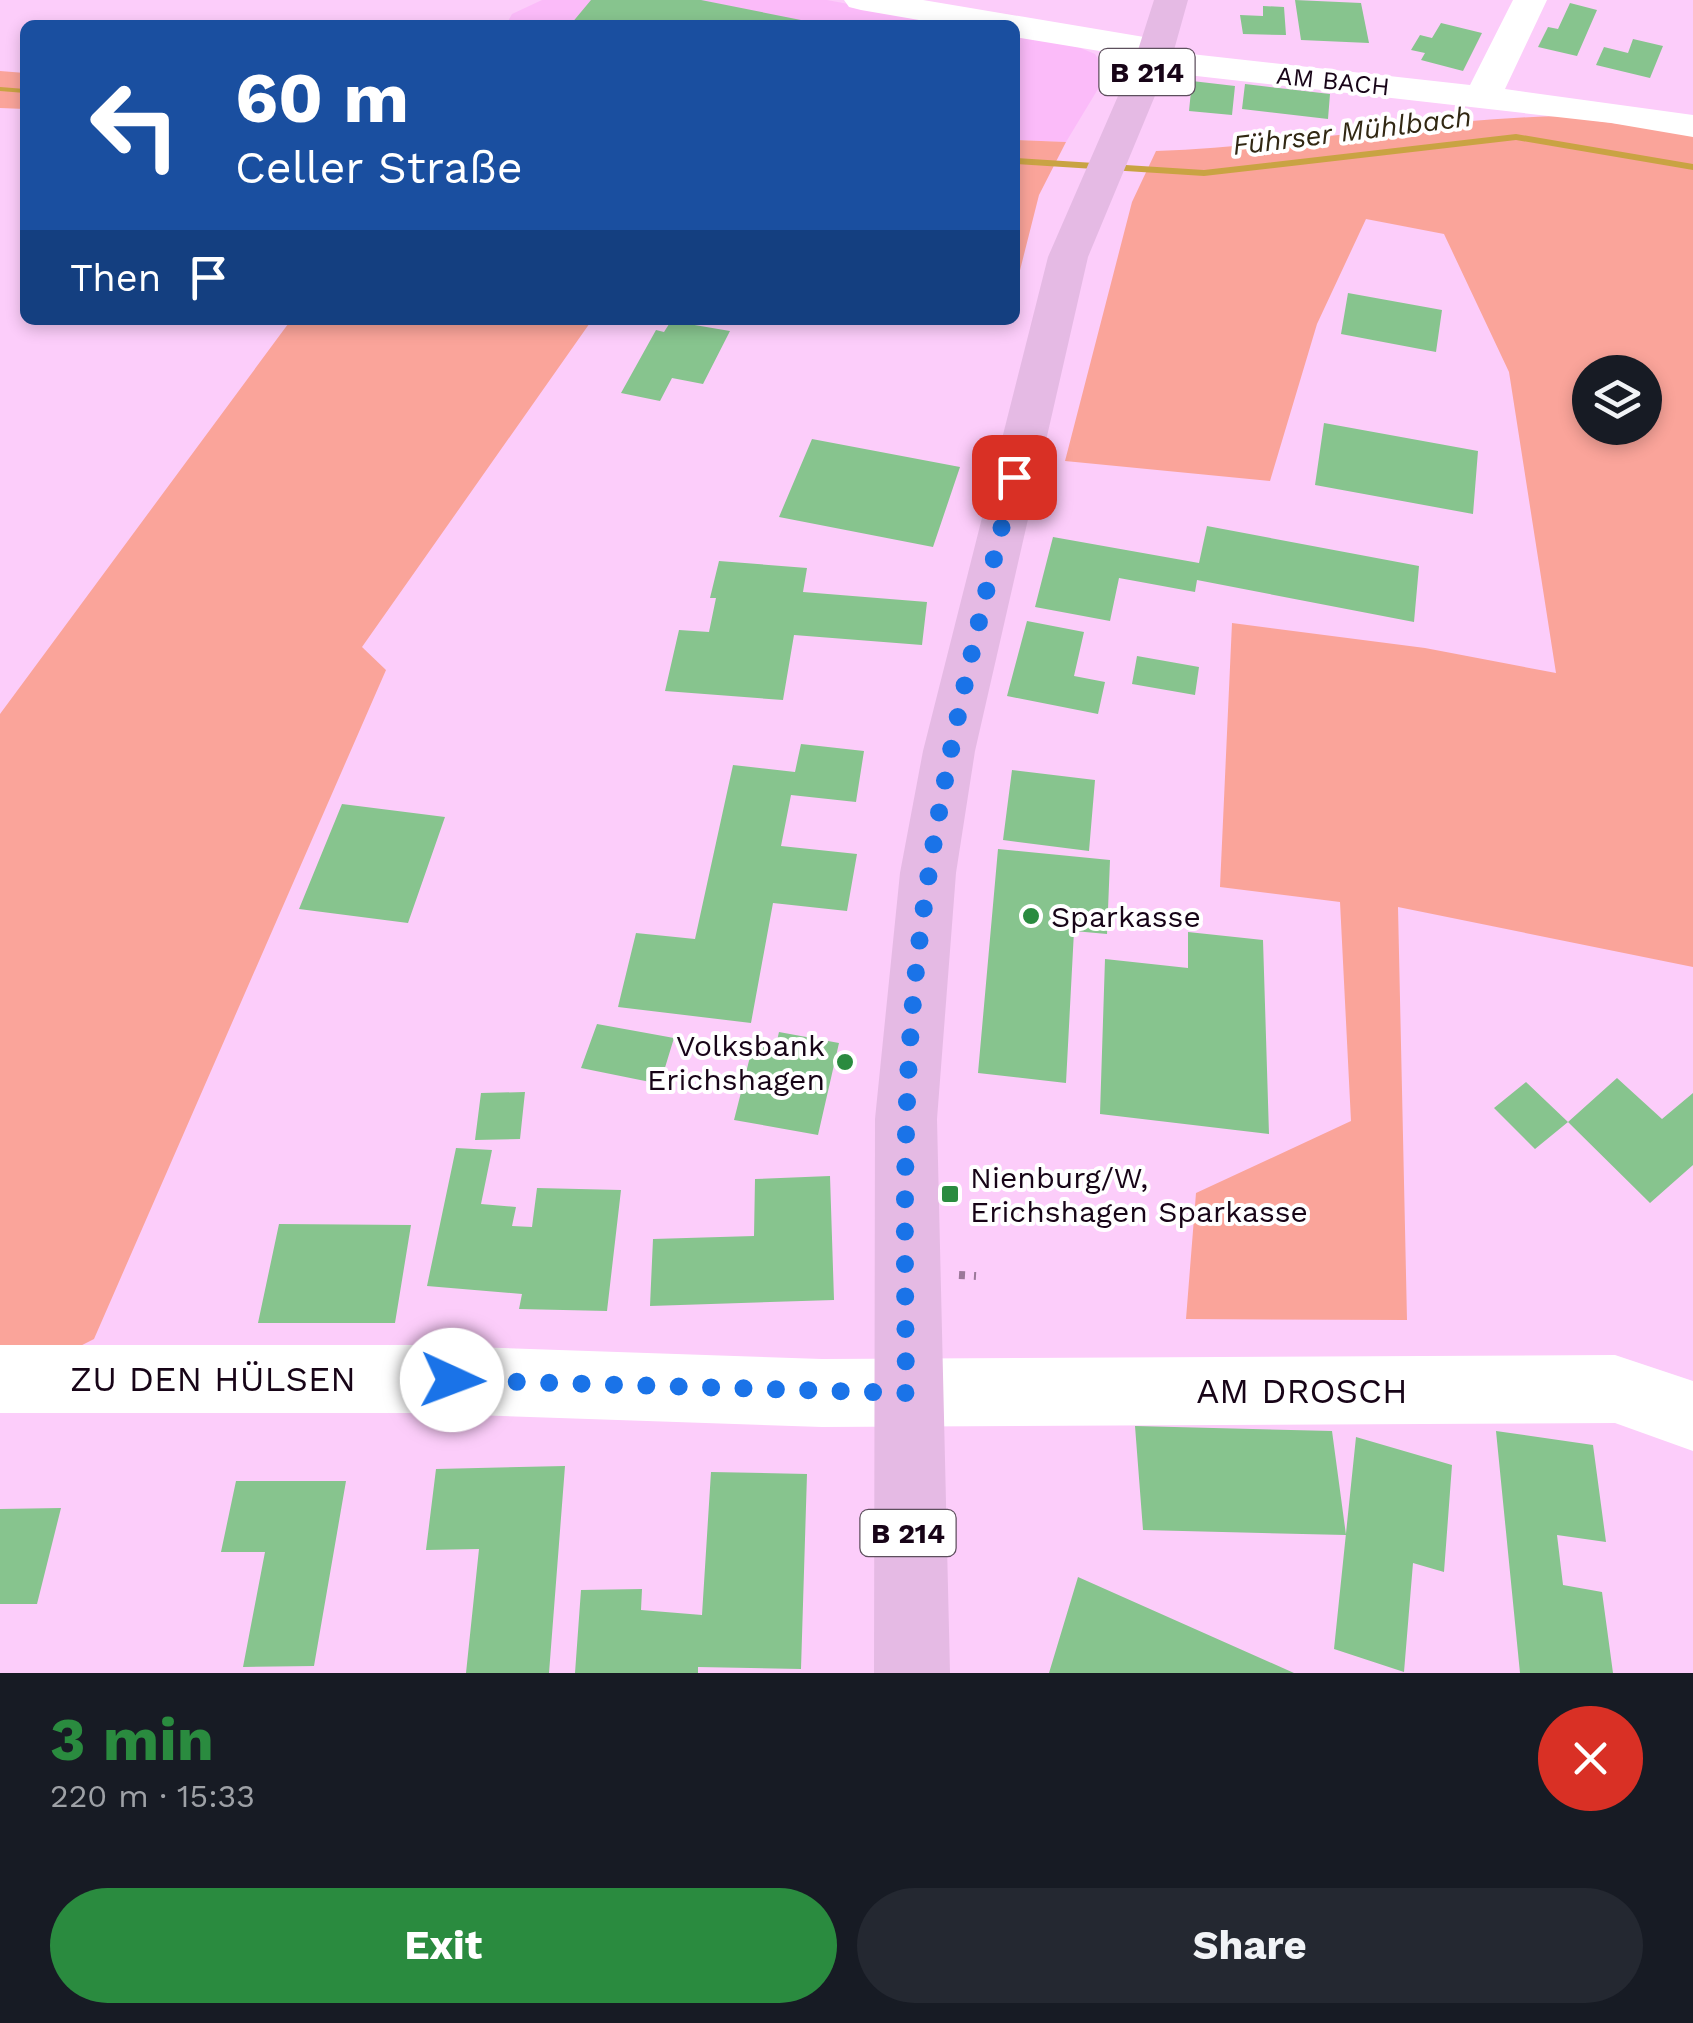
<!DOCTYPE html>
<meta charset="utf-8">
<style>
:root{--surface:#171b24;--page:#242831;--text:#f1f3f6;--muted:#9ea1a6;--accent:#2a8b3f}
body{margin:0;font-family:"Work Sans",sans-serif;background:var(--page);color:var(--text);height:100vh;display:flex;flex-direction:column;font-size:38px;white-space:nowrap}
*{box-sizing:border-box;margin:0}
p{font-size:32px;color:var(--muted)}
.icon{flex:none;width:55px;height:55px;fill:none;stroke:currentColor;stroke-width:2;stroke-linecap:round;stroke-linejoin:round}
.map{position:relative;height:1673px;overflow:hidden}
.sheet{display:flex;flex-direction:column;background:var(--surface);flex:1}
.sheet>*{flex:none}
.hud{position:absolute;left:20px;top:20px;width:1000px;height:305px;border-radius:15px;box-shadow:0 5px 15px #0003;background:#1a4fa0;color:#fff;overflow:hidden}
.controls{position:absolute;left:1572px;top:355px;display:grid;gap:20px}
.controls a{display:grid;place-items:center;width:90px;height:90px;border-radius:50%;background:var(--surface);box-shadow:0 5px 15px #0003;font-size:50px}
.pin{position:absolute;display:grid;place-items:center;width:85px;height:85px;color:#fff;margin:-42px;border-radius:20px;box-shadow:0 5px 15px #0006}
.me{position:absolute;width:110px;margin:-55px;rotate:92deg;stroke-linejoin:round;filter:drop-shadow(0 0 8px #0008)}
.turn{display:flex;align-items:center;gap:35px;height:210px;padding:0 50px;font-size:45px}
.turn .icon{width:130px;height:130px;stroke-width:2.5}
.turn b{display:block;font-size:70px;line-height:85px}
.then{display:flex;align-items:center;height:95px;padding:0 50px;background:#0003;gap:20px;font-size:38px}
.round{display:grid;place-items:center;flex:none;width:105px;height:105px;border-radius:52px;background:var(--page)}
.head{display:flex;align-items:center;justify-content:space-between;height:170px;padding:0 50px}
h1{font-size:60px;font-weight:700;line-height:75px;color:var(--accent)}
.button{display:flex;gap:20px;margin-top:auto;padding:20px 50px}
.button a{flex:1;height:115px;border-radius:60px;background:var(--accent);color:#fff;font-size:40px;font-weight:700;line-height:115px;text-align:center}
.button a+a{background:var(--page);color:var(--text)}
.map>svg:first-child{display:block}
.built{fill:#fbbbf9}
.green{fill:#faa49a;fill-rule:evenodd}
.lines{fill:none;stroke-linecap:round;stroke-linejoin:round}
.stream{fill:#c9a343;fill-rule:evenodd}
.building{fill:#87c48e}
.path{stroke:#9b7899;stroke-width:8;stroke-dasharray:6 9;stroke-linecap:butt}
.minor{fill:#fff;fill-rule:evenodd}
.major{fill:#e5bae4;fill-rule:evenodd}
.route{stroke:#1a73e8;stroke-width:18;stroke-dasharray:0 32.4}
.poi-dot{fill:#2a8b3f;stroke:#fff;stroke-width:4}
.labels{text-anchor:middle;dominant-baseline:central;stroke-width:8;stroke-linejoin:round;paint-order:stroke}
.far-street-label{font-size:25px;fill:#170417;stroke:#fff}
.shield{fill:#fff;stroke:#5d4f5d;stroke-width:2.5}
.shield-label{font-size:28px;font-weight:bold;fill:#170417}
.far-water-label{font-size:28px;font-style:italic;fill:#312813;stroke:#fff}
.poi-label{font-size:30px;fill:#170417;stroke:#fff;text-anchor:start}
.near-street-label{font-size:35px;fill:#170417;stroke:#fff}
</style>
<div class="map">
<svg width="1693" height="1673" viewBox="0 0 1693 1673">
<rect width="100%" height="100%" fill="#fccdfa"/>
<path class="built" d="M542,0H827L960,25H506L512,14Z
M1015,35L1078,47L1095,54L1107,74L1066,142L1015,140Z"/>
<path class="green" d="M0,71L25,73V109L0,108Z
M1562,116L1693,134V967L1398,907L1407,1320L1186,1319L1196,1193L1351,1121L1340,902L1220,887L1232,623L1425,648L1556,673L1509,372L1444,234L1366,219L1317,324L1270,481L1065,461L1132,202L1156,151C1292,146 1426,119 1562,116ZM1590,372H1645V428H1590Z
M1015,140L1066,142L1039,195L1015,290Z
M291,320H592L362,647L386,670L94,1339L0,1387V714Z"/>
<g class="lines">
<path class="stream" d="M0,87L25,89V93L0,91Z
M1516,134L1693,164V170L1516,140L1204,176L1015,164V158L1204,170Z"/>
</g>
<path class="building" d="M591,0H701L826,25L571,24Z
M1295,0L1361,3L1369,43L1301,40Z
M1570,3L1597,10L1577,56L1538,47L1548,27L1558,29Z
M1263,6L1284,7L1286,35L1243,34L1240,15L1263,16Z
M1441,23L1482,33L1463,71L1421,60L1425,53L1411,50L1420,35L1432,38Z
M1633,39L1663,46L1650,78L1596,65L1604,47L1628,53Z
M1192,81L1235,86L1232,115L1189,111Z
M1245,84L1330,94L1328,119L1242,109Z
M1348,293L1442,310L1436,352L1341,334Z
M671,321L730,331L703,384L672,378L660,401L621,393L656,330L664,332Z
M1324,423L1478,451L1473,514L1315,485Z
M812,439L960,467L933,547L779,517Z
M1207,526L1419,566L1414,622L1197,580L1195,592L1119,578L1110,621L1035,607L1053,537L1199,563Z
M719,561L807,568L803,592L927,602L922,645L794,635L783,700L665,691L679,630L709,632L716,598H710Z
M1027,621L1084,632L1074,676L1105,682L1098,714L1007,696Z
M1137,656L1199,667L1195,695L1132,684Z
M801,744L864,751L856,802L791,795L781,846L857,854L847,911L773,903L751,1023L618,1007L636,933L695,939L733,765L795,772Z
M1012,770L1095,780L1089,851L1003,840Z
M342,804L445,817L408,923L299,909Z
M998,849L1110,860L1107,934L1074,931L1066,1083L978,1073Z
M1188,932L1263,940L1269,1134L1100,1114L1105,959L1188,968Z
M597,1024L674,1038L660,1084L581,1068Z
M779,1032L839,1043L818,1135L734,1120L753,1045L775,1049Z
M1617,1078L1662,1119L1693,1093V1165L1650,1203L1568,1122Z
M1526,1082L1568,1122L1535,1149L1494,1108Z
M525,1092L520,1139L475,1140L481,1093Z
M456,1148L492,1150L481,1204L516,1207L512,1226L532,1227L537,1188L621,1190L607,1311L519,1309L522,1294L427,1286Z
M830,1176L834,1300L650,1306L653,1239L754,1236L755,1179Z
M279,1224L411,1225L395,1323H258Z
M1135,1426L1332,1431L1346,1535L1143,1530Z
M1496,1431L1593,1445L1606,1542L1557,1535L1563,1585L1602,1592L1613,1673H1520Z
M1356,1437L1452,1465L1444,1572L1413,1563L1404,1672L1334,1649Z
M565,1466L549,1673H466L479,1549L426,1550L436,1469Z
M711,1472L807,1474L801,1669L698,1667V1673H575L581,1590L642,1589L641,1610L702,1615Z
M236,1481H346L314,1666L243,1667L265,1552H221Z
M61,1508L37,1604H0V1509Z
M1078,1577L1294,1673H1049Z"/>
<g class="lines">
<path class="path" d="M959,1275L976,1276"/>
<path class="minor" d="M844,0H923L1156,39L1169,42L1173,52L1470,85L1513,0H1547L1505,89L1693,115V137L1611,123L1152,71L1139,68L1136,57L1015,37V25H948L861,10L849,7Z
M0,1345H415L822,1359L1615,1355L1693,1381V1451L1615,1423L822,1427L415,1413H0Z"/>
<path class="major" d="M1154,0H1188L1174,50L1088,257L975,751L956,873L937,1119L950,1673H874L875,1119L900,873L923,751L1048,257L1138,50Z"/>
</g>
<g class="lines">
<path class="route" d="M452,1380L906,1393C905,1247 901,1098 918,953C937,791 975,635 1014,477"/>
</g>
<g class="poi-dot">
<circle cx="1031" cy="916" r="10"/>
<circle cx="845" cy="1062" r="10"/>
<rect x="940" y="1184" width="20" height="20" rx="5"/>
</g>
<g class="labels">
<g class="far-street-label">
<text transform="translate(1333 81) rotate(6)">AM BACH</text>
</g>
<g class="shield">
<rect x="1099.5" y="49" width="95" height="46" rx="8"/>
<rect x="860.5" y="1510" width="95" height="46" rx="8"/>
</g>
<g class="shield-label">
<text x="1147" y="72">B 214</text>
<text x="908" y="1533">B 214</text>
</g>
<g class="far-water-label">
<text transform="translate(1352 131) rotate(-7)">Führser Mühlbach</text>
</g>
<g class="poi-label">
<text x="1051" y="916">Sparkasse</text>
<text x="825" y="1045" text-anchor="end">Volksbank<tspan x="825" dy="34">Erichshagen</tspan></text>
<text x="970" y="1177">Nienburg/W,<tspan x="970" dy="34">Erichshagen Sparkasse</tspan></text>
</g>
<g class="near-street-label">
<text x="213" y="1379">ZU DEN HÜLSEN</text>
<text x="1302" y="1391">AM DROSCH</text>
</g>
</g>
</svg>
<div class="controls">
<a><svg class="icon" aria-label="layers" viewBox="0 0 24 24"><path d="M12 4l9 5-9 5-9-5zM3 14l9 5 9-5"/></svg></a>
</div>
<div class="pin" style="left:1014px;top:477px;background:#d93025"><svg class="icon" aria-label="arrive" viewBox="0 0 24 24"><path d="M6 21V4h12l-3 4 3 4H6"/></svg></div>
<svg class="me" style="left:452px;top:1380px" viewBox="-20 -20 40 40"><circle r="19" fill="#fff"/><path d="M0-13L10 11 0 6-10 11z" fill="#1a73e8"/></svg>
<div class="hud">
<div class="turn"><svg class="icon" aria-label="left" viewBox="0 0 24 24"><path d="M17 20v-9H6M10 6l-5 5 5 5"/></svg><div><b>60 m</b>Celler Straße</div></div>
<div class="then">Then<svg class="icon" aria-label="arrive" viewBox="0 0 24 24"><path d="M6 21V4h12l-3 4 3 4H6"/></svg></div>
</div>
</div>
<section class="sheet">
<div class="head"><div><h1>3 min</h1><p>220 m · 15:33</p></div><a class="round" style="background:#d93025;color:#fff"><svg class="icon" aria-label="close" viewBox="0 0 24 24"><path d="M6 6l12 12M18 6L6 18"/></svg></a></div>
<div class="button"><a>Exit</a><a>Share</a></div>
</section>
